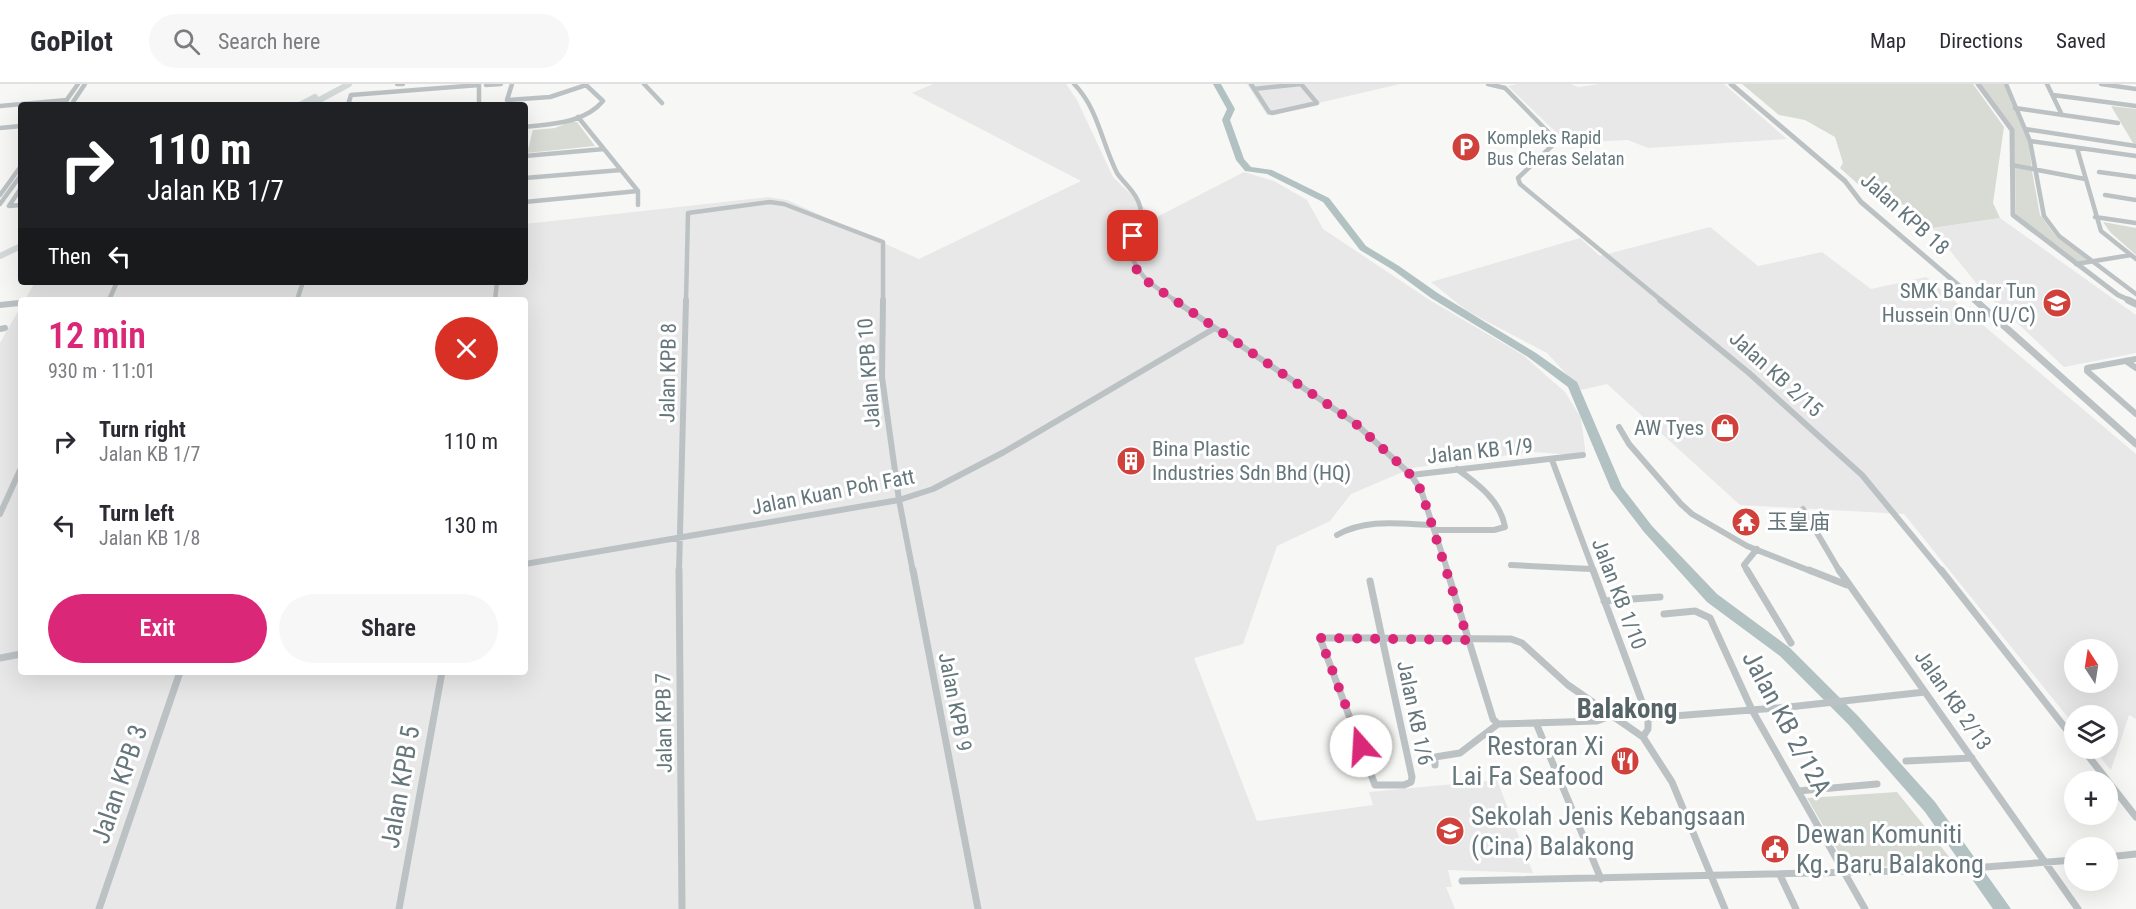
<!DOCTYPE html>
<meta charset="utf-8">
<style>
:root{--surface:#fff;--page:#f7f7f7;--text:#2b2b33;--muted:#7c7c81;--line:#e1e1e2;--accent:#db2777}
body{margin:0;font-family:"Roboto Condensed","Noto Sans SC",sans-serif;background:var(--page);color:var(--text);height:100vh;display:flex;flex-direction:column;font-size:22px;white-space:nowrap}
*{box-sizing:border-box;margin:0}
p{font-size:20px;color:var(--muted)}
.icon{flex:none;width:33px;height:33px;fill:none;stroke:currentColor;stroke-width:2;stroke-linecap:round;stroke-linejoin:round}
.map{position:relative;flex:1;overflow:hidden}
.side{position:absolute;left:18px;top:213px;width:510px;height:378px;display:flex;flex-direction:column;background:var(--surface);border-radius:6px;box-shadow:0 6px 24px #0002}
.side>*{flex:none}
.banner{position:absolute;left:18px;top:18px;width:510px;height:183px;border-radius:6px;box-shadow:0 6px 24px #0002;background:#202124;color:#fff;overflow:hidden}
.needle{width:39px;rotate:348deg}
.buttons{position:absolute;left:2064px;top:555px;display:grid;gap:12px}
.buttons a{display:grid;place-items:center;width:54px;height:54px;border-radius:50%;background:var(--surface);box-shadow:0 6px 24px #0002;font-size:30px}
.pin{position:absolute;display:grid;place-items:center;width:51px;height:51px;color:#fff;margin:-26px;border-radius:12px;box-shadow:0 3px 9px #0006}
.me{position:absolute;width:66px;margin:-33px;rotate:341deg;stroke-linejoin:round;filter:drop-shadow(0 0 4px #0008)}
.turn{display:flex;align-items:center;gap:21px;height:126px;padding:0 30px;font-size:27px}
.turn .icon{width:78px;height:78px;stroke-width:2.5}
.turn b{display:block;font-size:42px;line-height:51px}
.then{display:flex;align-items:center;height:57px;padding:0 30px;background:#0003;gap:12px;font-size:22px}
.round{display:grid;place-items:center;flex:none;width:63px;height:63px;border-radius:32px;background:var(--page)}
.overview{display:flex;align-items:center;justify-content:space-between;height:102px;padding:0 30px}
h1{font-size:36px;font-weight:600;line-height:45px;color:var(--accent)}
.button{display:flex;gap:12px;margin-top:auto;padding:12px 30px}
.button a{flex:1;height:69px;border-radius:36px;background:var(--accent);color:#fff;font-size:24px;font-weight:600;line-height:69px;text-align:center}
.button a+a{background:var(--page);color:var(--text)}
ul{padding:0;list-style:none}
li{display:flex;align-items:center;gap:18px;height:84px;padding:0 30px}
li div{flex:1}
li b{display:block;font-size:22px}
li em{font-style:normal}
header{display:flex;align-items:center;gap:36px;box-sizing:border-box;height:84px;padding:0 30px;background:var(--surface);border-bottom:2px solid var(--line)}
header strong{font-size:28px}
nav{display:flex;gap:33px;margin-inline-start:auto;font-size:21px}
.search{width:420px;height:54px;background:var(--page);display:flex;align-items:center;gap:15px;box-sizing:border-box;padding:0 21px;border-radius:33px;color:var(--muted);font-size:22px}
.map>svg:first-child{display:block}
.built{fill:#e8e8e8;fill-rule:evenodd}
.green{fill:#d8dbd4}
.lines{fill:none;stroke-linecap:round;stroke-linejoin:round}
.river{fill:#b2c1c2;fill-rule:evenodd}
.minor-far2{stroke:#bcc2c4;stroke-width:4.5}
.minor-far1{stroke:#bcc2c4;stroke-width:6}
.minor{stroke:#bcc2c4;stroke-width:7}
.tertiary-far1{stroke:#bcc2c4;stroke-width:5}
.tertiary{stroke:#bcc2c4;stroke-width:7}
.secondary{stroke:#d4d9da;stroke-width:6}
.route{stroke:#db2777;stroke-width:10;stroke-dasharray:0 18}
.labels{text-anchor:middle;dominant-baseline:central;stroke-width:6;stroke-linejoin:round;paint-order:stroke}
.far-poi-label{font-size:18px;fill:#65777c;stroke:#fff;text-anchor:start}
.street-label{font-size:21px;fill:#65777c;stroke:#fff}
.poi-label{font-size:21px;fill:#65777c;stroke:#fff;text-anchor:end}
.near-street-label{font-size:26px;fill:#65777c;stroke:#fff}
.near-poi-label{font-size:26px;fill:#65777c;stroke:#fff;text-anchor:start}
.district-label{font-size:27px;font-weight:bold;fill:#566468;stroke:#fff}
</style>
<header>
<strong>GoPilot</strong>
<div class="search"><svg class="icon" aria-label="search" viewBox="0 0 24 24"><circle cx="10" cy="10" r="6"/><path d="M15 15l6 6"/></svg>Search here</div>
<nav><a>Map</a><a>Directions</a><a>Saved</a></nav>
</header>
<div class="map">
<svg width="2136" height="825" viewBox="0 0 2136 825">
<rect width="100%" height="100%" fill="#f7f7f5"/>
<path class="built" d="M933,0H1066L1077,16L1113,93L1155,134L1244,88L1274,97L1307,116L1323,145L1428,215L1523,271L1565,308L1581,334L1586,372L1533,368L1412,384L1351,410L1330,437L1277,462L1243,560L1194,574L1257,737L1373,721L1369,708L1497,696L1533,789L1448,786L1452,803H1446L1455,825H0V259L21,222V588H525V216H25L35,198H525V140L768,113L787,116L919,175L1081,97L912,9Z
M1247,0H1400L1267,31Z
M1517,0H1571L1578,3L1600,0H1724L1787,55L1648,64L1628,56L1567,59L1508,2Z
M2000,134L2136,231V269L2064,283L1980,204L1932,144Z
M1710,143L1758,182L1822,168L1871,205L1926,193L2136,370V635L2129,631L2111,686L2093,665L2108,664V632H2074V641L1904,430L1740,421L1607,300L1581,306L1547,269L1467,227L1431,198L1580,154L1600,172ZM2074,566H2108V598H2074Z"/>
<path class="green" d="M1742,0H1973L2004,43L1993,119L2000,134L1932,144L1915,126L1859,101L1840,84L1843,79L1835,53L1805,36L1779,31Z
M1980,0H2004L2028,56L2032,84L2015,80L2013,46Z
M2111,22L2136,25V60L2133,59Z
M572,37L577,38L595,62L527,69L533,46L555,44Z
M2015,83L2032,87L2040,131L2056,152L2088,176L2076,178L2016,131Z
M2103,138L2136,144V171L2110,148Z
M1897,708L1955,780L1848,784L1807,714Z"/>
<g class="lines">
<path class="river" d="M1213,0H1221L1235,25L1230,36L1244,75L1251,83L1272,86L1329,114L1366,162L1399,182L1439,210L1536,269L1577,298L1622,403L1652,442L1717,510L1790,564L1858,632L1935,718L2011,825H1993L1925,728L1848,640L1780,572L1707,518L1644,448L1611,405L1568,303L1528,273L1431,214L1393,186L1360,166L1323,118L1267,90L1245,87L1236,76L1222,36L1227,25Z"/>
<path class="minor-far2" d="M397,0H403
M479,0V21
M512,0L507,16L550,13L586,1
M644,0L662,19
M1074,0C1098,24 1102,60 1117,89C1123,98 1132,105 1137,115C1141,121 1141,131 1143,138L1128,162C1137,193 1151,200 1176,217
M1251,0L1269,28L1272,29L1317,19L1301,0
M1488,0L1505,4L1557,57L1518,94L1520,100L1662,217
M2006,0L2030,57L2044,132L2059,152L2136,210
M2047,0L2062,31
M2101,0L2136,5
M486,1L501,0
M1254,5L1301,0
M2053,11L2136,22
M63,21L78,0
M71,21L85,0
M348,21L351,11L479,1
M0,22L67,16
M2015,24L2118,39
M578,33L638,107V121
M525,43C552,40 585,39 603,17L585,0
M0,44L21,42
M2025,45L2136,62
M2030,57L2136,72
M2077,64L2101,147L2136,175
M525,72L604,65
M2012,81L2085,95
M2099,88L2136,93
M525,94L621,86
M21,104L9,122L21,121
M0,111L21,82
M2105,111L2136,116
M525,118L638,107
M0,120L21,91
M2095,133L2136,139
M2076,180L2131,171
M109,216L117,198
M297,216L303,198
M495,216L497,198
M686,217L688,129L770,118L784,120L883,158V217"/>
<path class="minor-far1" d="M883,216L882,293L899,416L913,488
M1174,216L1355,339L1411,391L1421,406L1448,488
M1660,216L1749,289L1862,391L1942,488
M0,221L19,219
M0,245L5,244
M2136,275L2087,284V287L2136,330
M2126,277L2136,284
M1619,343L1629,360L1681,420L1692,430L1747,462L1813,488
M1552,376L1594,488
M1411,391L1583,371
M1803,425L1840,488
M0,430L21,384
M1434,446H1494L1505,443C1500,416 1478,400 1457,385
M1337,451C1367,434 1400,440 1433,441
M525,480L899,416L933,405L1004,368L1215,244
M1511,481L1591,485
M679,488L686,216
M1748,488L1744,481L1757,465"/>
<path class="minor" d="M679,486L682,825
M913,486L978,825
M1447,486L1493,635L1498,640L1597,637L1610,632
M1593,486L1648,634V645L1643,653
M1747,486L1791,559
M1809,486L1847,501
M1839,486L2078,825
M1941,486L2074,655
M1370,497L1382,554
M1604,517L1660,513
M1664,530L1695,527L1710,534L1752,626L1865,825
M1320,554H1382L1412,693L1411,698L1404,701H1375Z
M1382,554L1511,555L1522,559L1568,601L1643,653L1672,698L1725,825
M0,574L21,570
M1648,634L1789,623L1925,608
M1536,639L1601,795
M2082,664L2136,733
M1906,677L1972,674
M1435,681V673L1460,669L1498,640
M1798,707L1877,700
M2108,773L2136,770
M1780,791L1796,825
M1462,797L1947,786L2074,776
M99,825L180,588
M399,825L442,588"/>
<path class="tertiary-far1" d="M1731,0L1845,97L1861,118L1977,217
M1978,0L2012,46L2013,131L2118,211L2131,217"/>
<path class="tertiary" d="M1975,216L2136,360
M2128,216L2136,220"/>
<path class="secondary" d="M300,21L315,13
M310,21L349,0
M0,172L21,162"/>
</g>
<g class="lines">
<path class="route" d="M1133,152C1122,166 1135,185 1145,196L1355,339L1408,388L1421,406L1468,556L1320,554L1361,662"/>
</g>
<defs>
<g id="parking-disc" transform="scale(1.5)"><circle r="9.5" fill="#d0413b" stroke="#fff"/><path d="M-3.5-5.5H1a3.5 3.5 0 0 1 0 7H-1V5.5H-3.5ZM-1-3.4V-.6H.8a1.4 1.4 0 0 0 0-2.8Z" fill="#fff"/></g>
<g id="school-disc" transform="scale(1.5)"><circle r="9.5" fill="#d0413b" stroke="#fff"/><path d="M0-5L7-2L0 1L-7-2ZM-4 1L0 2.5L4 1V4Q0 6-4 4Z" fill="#fff"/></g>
<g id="shop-disc" transform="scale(1.5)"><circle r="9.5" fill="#d0413b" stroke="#fff"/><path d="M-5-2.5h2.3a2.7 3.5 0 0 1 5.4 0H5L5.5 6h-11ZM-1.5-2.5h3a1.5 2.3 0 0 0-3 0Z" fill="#fff"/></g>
<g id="building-disc" transform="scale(1.5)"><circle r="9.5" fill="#d0413b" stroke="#fff"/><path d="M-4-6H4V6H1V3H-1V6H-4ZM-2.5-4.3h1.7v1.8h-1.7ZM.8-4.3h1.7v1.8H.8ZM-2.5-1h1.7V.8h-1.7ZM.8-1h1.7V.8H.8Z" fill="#fff"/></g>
<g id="temple-disc" transform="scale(1.5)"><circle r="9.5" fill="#d0413b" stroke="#fff"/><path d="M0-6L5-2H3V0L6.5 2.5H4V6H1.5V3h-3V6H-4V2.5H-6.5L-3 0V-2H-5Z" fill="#fff"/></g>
<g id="restaurant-disc" transform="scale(1.5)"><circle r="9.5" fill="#d0413b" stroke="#fff"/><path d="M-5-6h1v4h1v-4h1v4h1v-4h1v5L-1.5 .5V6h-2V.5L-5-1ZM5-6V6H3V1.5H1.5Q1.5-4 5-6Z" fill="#fff"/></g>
<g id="civic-disc" transform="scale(1.5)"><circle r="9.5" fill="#d0413b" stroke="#fff"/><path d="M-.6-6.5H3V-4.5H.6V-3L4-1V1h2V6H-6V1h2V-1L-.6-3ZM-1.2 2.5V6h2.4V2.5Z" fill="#fff"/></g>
</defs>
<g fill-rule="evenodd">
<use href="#parking-disc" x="1466" y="63"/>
<use href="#school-disc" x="2057" y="219"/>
<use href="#shop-disc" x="1725" y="344"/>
<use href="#building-disc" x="1131" y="377"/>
<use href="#temple-disc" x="1746" y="438"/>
<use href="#restaurant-disc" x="1625" y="677"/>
<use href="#school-disc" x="1450" y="747"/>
<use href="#civic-disc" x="1775" y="765"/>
</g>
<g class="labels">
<g class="far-poi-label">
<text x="1487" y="53">Kompleks Rapid<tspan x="1487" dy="21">Bus Cheras Selatan</tspan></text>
</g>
<g class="street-label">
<text transform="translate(1905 130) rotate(42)">Jalan KPB 18</text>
<text transform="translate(668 289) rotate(-89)">Jalan KPB 8</text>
<text transform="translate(869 289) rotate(-94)">Jalan KPB 10</text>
<text transform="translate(1776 290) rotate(42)">Jalan KB 2/15</text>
<text transform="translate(1480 367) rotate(-6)">Jalan KB 1/9</text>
<text transform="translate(833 408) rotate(-11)">Jalan Kuan Poh Fatt</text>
<text transform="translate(1619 510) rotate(69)">Jalan KB 1/10</text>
<text transform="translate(1953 616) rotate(55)">Jalan KB 2/13</text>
<text transform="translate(955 618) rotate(79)">Jalan KPB 9</text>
<text transform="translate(1415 629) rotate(78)">Jalan KB 1/6</text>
<text transform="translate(664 639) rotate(-91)">Jalan KPB 7</text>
</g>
<g class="poi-label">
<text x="2036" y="207">SMK Bandar Tun<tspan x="2036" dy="24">Hussein Onn (U/C)</tspan></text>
<text x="1704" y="344">AW Tyes</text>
<text x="1152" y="365" text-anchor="start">Bina Plastic<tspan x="1152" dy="24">Industries Sdn Bhd (HQ)</tspan></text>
<text x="1767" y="438" text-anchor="start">玉皇庙</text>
</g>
<g class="near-street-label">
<text transform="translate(1787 639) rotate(62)">Jalan KB 2/12A</text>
<text transform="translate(119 700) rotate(-71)">Jalan KPB 3</text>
<text transform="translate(400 703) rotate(-80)">Jalan KPB 5</text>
</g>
<g class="near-poi-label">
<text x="1604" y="662" text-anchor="end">Restoran Xi<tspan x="1604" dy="30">Lai Fa Seafood</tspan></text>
<text x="1471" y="732">Sekolah Jenis Kebangsaan<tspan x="1471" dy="30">(Cina) Balakong</tspan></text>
<text x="1796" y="750">Dewan Komuniti<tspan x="1796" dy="30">Kg. Baru Balakong</tspan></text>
</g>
<g class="district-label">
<text x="1627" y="625">Balakong</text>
</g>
</g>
</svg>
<div class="buttons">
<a><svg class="needle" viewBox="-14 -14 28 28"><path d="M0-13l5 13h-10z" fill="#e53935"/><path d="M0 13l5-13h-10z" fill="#7c7c81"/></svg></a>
<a><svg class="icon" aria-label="layers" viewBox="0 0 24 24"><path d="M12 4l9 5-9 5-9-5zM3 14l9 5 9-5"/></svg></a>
<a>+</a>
<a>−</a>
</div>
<div class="pin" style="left:1133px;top:152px;background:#d93025"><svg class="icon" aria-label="arrive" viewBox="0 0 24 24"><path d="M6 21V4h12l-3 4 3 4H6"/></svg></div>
<svg class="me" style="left:1361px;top:662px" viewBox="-20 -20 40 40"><circle r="19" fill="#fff"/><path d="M0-13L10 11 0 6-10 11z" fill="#db2777"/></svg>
<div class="banner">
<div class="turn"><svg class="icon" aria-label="right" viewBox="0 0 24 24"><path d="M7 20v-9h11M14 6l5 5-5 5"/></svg><div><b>110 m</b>Jalan KB 1/7</div></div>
<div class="then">Then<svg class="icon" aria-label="left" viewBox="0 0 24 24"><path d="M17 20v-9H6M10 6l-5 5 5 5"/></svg></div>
</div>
<section class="side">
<div class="overview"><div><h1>12 min</h1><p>930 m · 11:01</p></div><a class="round" style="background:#d93025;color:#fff"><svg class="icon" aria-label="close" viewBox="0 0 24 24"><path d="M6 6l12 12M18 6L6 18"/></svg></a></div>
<ul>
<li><svg class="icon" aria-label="right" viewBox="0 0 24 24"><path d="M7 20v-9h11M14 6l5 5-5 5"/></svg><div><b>Turn right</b><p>Jalan KB 1/7</p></div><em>110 m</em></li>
<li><svg class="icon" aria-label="left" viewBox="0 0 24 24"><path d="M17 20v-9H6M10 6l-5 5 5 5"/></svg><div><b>Turn left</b><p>Jalan KB 1/8</p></div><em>130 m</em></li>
</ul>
<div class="button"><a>Exit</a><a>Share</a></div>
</section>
</div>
